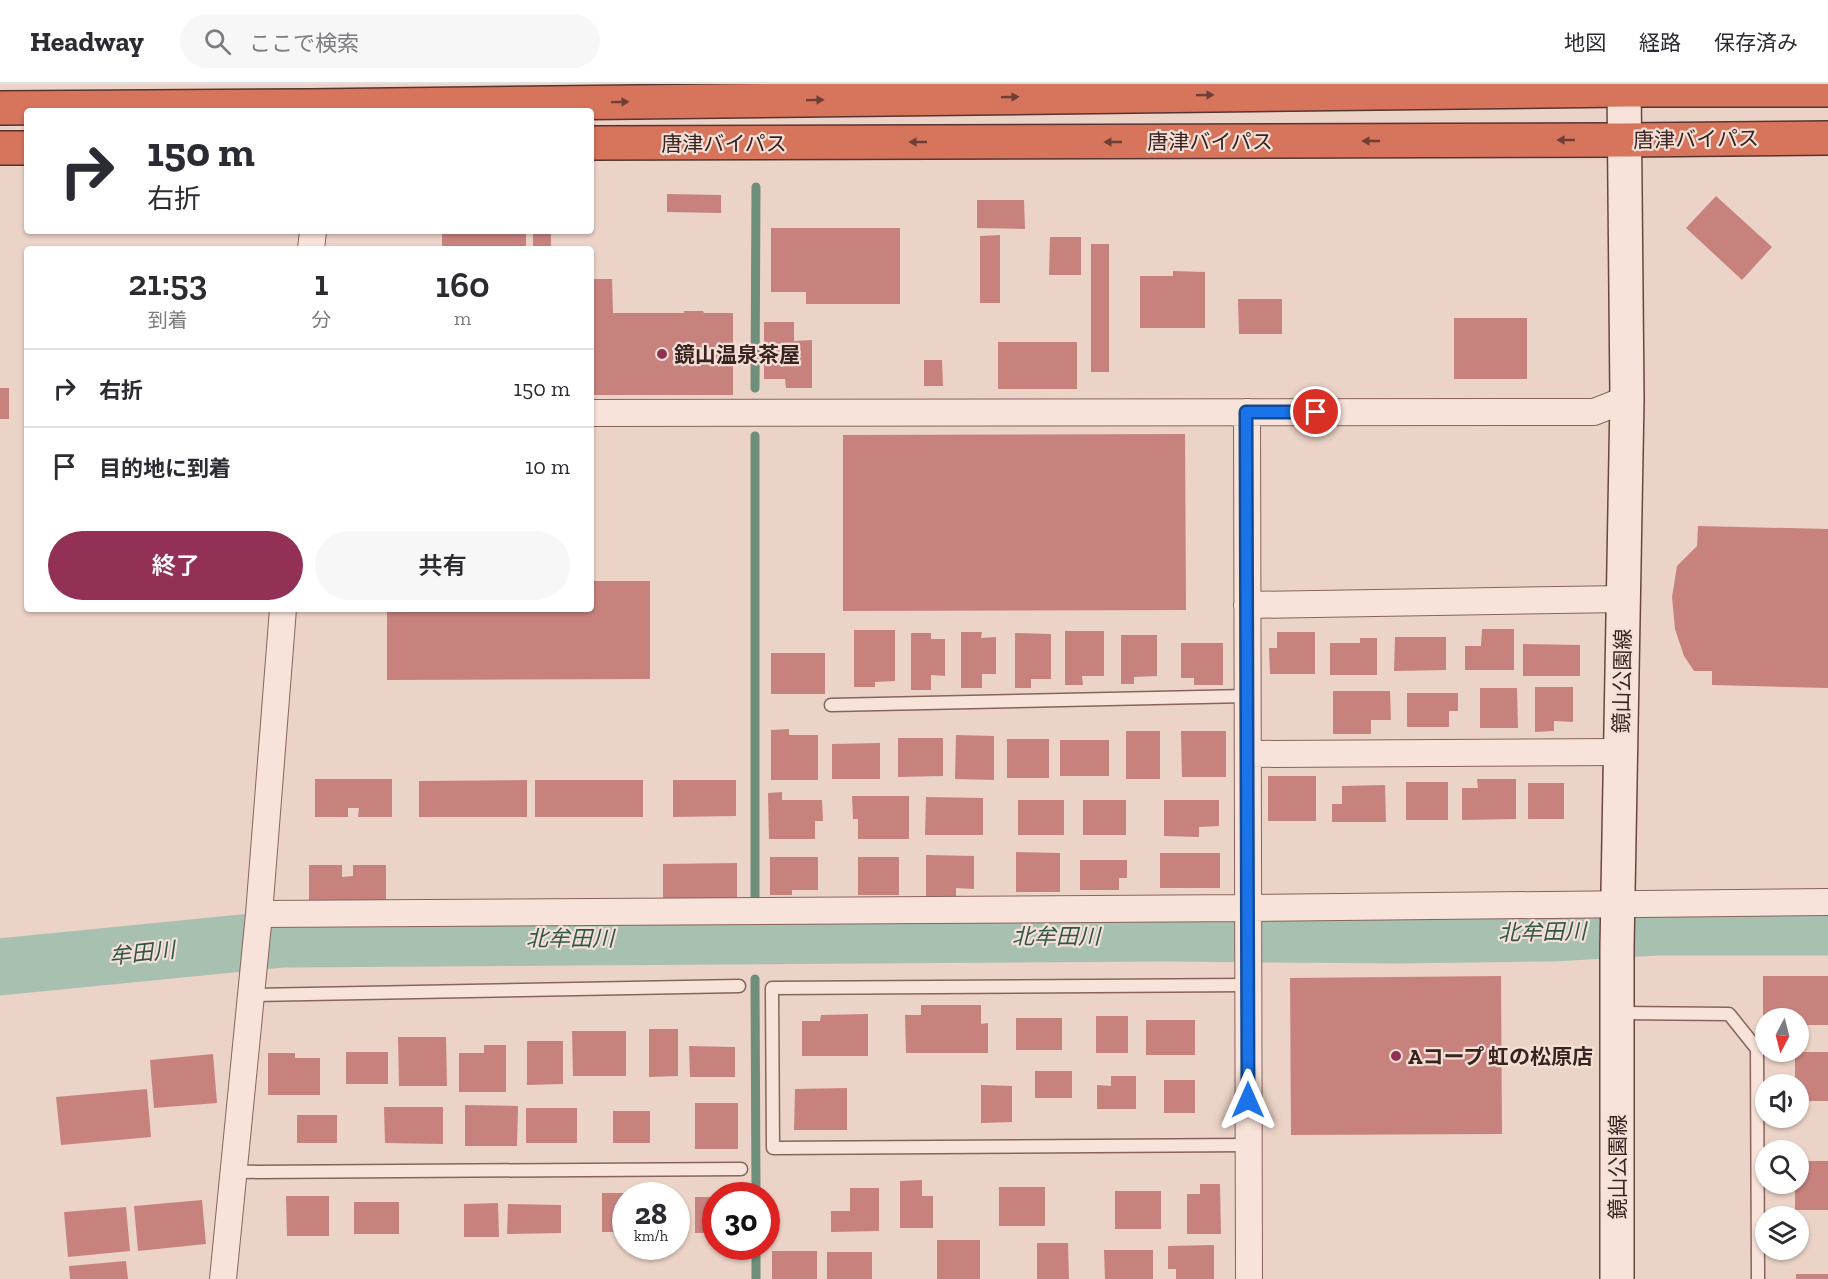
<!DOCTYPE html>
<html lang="ja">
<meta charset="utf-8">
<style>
:root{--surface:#fff;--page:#f7f7f7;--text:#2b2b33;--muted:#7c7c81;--line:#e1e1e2;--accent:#933055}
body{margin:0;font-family:"Zilla Slab","Noto Sans JP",serif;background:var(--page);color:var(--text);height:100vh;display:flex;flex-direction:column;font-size:22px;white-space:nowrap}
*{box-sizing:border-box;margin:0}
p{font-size:20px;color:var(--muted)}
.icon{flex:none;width:33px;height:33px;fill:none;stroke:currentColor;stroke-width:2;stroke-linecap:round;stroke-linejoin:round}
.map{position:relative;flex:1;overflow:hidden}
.details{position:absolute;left:24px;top:162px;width:570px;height:366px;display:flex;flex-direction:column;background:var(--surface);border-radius:6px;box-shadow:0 2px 4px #0004}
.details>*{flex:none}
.hud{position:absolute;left:24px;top:24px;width:570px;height:126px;border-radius:6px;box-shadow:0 2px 4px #0004;background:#fff;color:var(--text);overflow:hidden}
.needle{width:39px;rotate:187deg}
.tools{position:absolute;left:1755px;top:924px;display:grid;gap:12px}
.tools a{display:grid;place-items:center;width:54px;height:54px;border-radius:50%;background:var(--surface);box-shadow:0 2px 4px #0004;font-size:30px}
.speed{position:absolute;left:612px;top:1098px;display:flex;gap:12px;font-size:30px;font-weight:700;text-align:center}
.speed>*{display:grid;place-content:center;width:78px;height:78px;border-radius:50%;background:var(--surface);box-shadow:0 2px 4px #0004;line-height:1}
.speed small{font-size:15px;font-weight:400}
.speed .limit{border:9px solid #d22;background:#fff;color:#111}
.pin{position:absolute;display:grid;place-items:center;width:51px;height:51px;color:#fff;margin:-26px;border:3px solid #fff;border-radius:50%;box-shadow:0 2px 6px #0007}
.me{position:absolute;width:66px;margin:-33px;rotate:0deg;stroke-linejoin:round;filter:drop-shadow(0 0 4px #0008)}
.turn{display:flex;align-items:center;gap:21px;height:126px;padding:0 24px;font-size:27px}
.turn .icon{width:78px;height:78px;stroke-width:2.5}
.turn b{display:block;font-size:42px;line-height:51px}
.eta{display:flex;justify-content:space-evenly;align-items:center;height:102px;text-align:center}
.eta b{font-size:36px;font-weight:600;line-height:42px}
.cta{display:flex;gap:12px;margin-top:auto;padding:12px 24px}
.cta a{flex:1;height:69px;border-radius:36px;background:var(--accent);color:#fff;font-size:24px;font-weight:600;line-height:69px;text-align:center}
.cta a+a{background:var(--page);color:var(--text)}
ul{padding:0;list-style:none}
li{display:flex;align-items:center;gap:18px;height:78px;padding:0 24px;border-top:2px solid var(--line)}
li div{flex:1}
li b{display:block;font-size:22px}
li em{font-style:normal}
header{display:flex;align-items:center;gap:36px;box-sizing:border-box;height:84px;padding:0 30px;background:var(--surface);border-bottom:2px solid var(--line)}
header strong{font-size:28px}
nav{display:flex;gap:33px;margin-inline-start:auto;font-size:21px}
.search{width:420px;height:54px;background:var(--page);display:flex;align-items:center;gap:15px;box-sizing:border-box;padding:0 21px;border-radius:33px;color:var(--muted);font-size:22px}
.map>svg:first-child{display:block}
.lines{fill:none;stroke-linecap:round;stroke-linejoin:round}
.stream{stroke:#6f8e7b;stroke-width:9}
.river{stroke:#a8c0b0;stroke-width:57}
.building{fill:#c8827e}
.lane-casing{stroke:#87645d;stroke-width:15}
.street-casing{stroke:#87645d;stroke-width:28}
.secondary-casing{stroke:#694640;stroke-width:36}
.highway-casing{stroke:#553431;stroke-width:36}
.lane{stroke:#f7e3d9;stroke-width:12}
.street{stroke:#f7e3d9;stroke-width:26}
.secondary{stroke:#f7e3d9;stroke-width:33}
.highway{stroke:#d6745c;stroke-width:33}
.oneway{fill:#6f3f35}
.route-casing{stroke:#114b97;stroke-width:15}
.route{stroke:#1a73e8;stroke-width:10}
.poi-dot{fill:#933055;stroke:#f4e0d6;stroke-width:2}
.labels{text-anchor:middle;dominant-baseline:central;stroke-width:4.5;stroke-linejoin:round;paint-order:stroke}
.street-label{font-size:21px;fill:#382320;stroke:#f4e0d6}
.poi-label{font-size:21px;font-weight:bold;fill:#382320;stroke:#f4e0d6;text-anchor:start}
.water-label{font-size:22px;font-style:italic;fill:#305746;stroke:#f4e0d6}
</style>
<header>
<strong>Headway</strong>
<div class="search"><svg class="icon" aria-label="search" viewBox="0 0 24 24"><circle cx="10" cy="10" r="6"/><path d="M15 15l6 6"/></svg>ここで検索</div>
<nav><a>地図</a><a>経路</a><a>保存済み</a></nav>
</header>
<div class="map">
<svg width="1828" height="1195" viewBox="0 0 1828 1195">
<rect width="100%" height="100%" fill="#ecd3c7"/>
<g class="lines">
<path class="stream" d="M755,304L756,103
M755,813V352
M755,895L756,1112
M756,1162V1195"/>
<path class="river" d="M0,883L283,855L1166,849L1400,851L1552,849L1657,843H1828"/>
</g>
<path class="building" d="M667,110L721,111V129L667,128Z
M1716,112L1772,163L1742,196L1686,144Z
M977,116H1024L1025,145L977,144Z
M771,144H900V220H806V208H771Z
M442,147H526V164L442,165Z
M533,147H551V163H533Z
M1000,151V219H980V152Z
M1050,153H1081V191H1049Z
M1091,160H1109V288H1091Z
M1173,187L1205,188V244H1140V192H1173Z
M591,195H612L613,229H684V227H703L704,229H733V311H591Z
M1238,215H1282V250H1239Z
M1454,234H1527V295H1454Z
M764,238H794V257L812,256V304H786L785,295H764Z
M998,258H1077V305H998Z
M924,276H942L943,302H924Z
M0,304H9V335H0Z
M1185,350L1186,526L843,527V351Z
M1698,442L1828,445V604L1712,601V587H1694L1684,572L1675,545L1672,513L1677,482L1697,462Z
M591,497H650V595L387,596V525H591Z
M1482,545H1514V586H1465V562H1481Z
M854,546H895V597L875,598V603H854Z
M1065,547H1104V592H1082L1083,601H1065Z
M961,548H982L981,554L996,553V590H982V604H961Z
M1277,548H1315V590H1270L1269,564H1277Z
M911,549H931V555H945V592L931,591V606H911Z
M1015,549L1051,550V595H1031V604H1015Z
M1121,551H1157V592L1134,593V600H1121Z
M1395,553H1446V586L1394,587Z
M1360,554H1377V591H1330V559H1360Z
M1181,559H1223V601H1194V594H1181Z
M1523,560L1580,561V592H1523Z
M771,569H825V610H771Z
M1535,603H1573V638L1554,637V647L1535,648Z
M1480,604H1517L1518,644H1480Z
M1333,607H1390L1391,636H1371V650H1333Z
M1407,609H1458V627H1449V643H1407Z
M789,645V651H818V696H771V646Z
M1126,647H1160V695H1126Z
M1181,647H1226V693H1182Z
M956,651L994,652V696L955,695Z
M898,654H943V692L898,693Z
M1007,655H1049V694H1007Z
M1060,656H1109V692H1060Z
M880,659V695H832V660Z
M1268,692H1316V737H1268Z
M315,695H392V733H358L359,724H348V733H315Z
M1477,695H1516V735L1462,736V704H1478Z
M527,696V733H419V697Z
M535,696H643V733H535Z
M673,696H736V732L673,733Z
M1406,698H1448V736H1406Z
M1528,699H1564V735H1528Z
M1385,701L1386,738H1332V720H1342V702Z
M782,708V716H822L823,737H815V755H769L768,709Z
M852,712H909V755H858V735H853Z
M926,713L983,714V751H925Z
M1018,716H1064V751H1018Z
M1083,716H1126V751H1083Z
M1164,716H1219V742L1199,743V753L1164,752Z
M1016,768L1060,769V808H1016Z
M1160,769H1220V804H1160Z
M926,771L974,772V805L956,804V812H926Z
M770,773H818V806H792V811H770Z
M858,773H899V811H858Z
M1080,776H1127V794H1119V806H1080Z
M737,779V816H663V780Z
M309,781H342V793L353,792V781H386V818H309Z
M1501,892L1502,1050L1291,1051L1290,894Z
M1763,892H1828V941H1798V934H1766V941H1763Z
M921,921H981V940L988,939V969H906L905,931H921Z
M868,930V972H802V937H820L821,931Z
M1096,932H1128V969H1096Z
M1016,934H1062V966H1016Z
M1146,936H1195V971H1146Z
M649,945H678V992L649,993Z
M572,947H626V992H573Z
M398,953H446L447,1002H399Z
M527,957H563V1000L527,1001Z
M484,961H506V1008H459V969H484Z
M689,962L735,963V993H690Z
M346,968H388V1000H346Z
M1795,968H1828V1017H1798V1000H1795Z
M268,969H295V974H320V1011H268Z
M213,970L217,1019L154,1024L150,976Z
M1035,987H1072V1014H1035Z
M1111,992H1136V1025H1097V1001L1111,1002Z
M1164,996H1195V1029H1164Z
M981,1001L1012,1002V1038L981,1039Z
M847,1004V1046H794L795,1005Z
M147,1005L151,1053L61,1061L56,1013Z
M695,1019H738V1065H695Z
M465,1021L518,1022L517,1062H465Z
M384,1023H443V1060L385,1059Z
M526,1024H577V1059H526Z
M613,1027H650V1059H613Z
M297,1031H337V1059H297Z
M1798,1077H1828V1126H1795V1100H1798Z
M922,1096V1112H933V1144H900V1097Z
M1200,1100H1220L1221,1150H1187V1110H1200Z
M999,1103H1045V1142H999Z
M850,1104H879V1147L831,1148V1127H850Z
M1115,1107H1161V1145H1115Z
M602,1109H626V1148H602Z
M286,1112H329V1152H287Z
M695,1113H716V1149H695Z
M202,1116L206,1160L138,1167L134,1122Z
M354,1118H399V1150H354Z
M498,1119L499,1153H464V1120Z
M508,1120L561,1121V1149L507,1150Z
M126,1123L130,1167L68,1173L64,1128Z
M937,1156H980V1195H937Z
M1037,1159H1068L1069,1195H1037Z
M1214,1161V1195H1176V1185H1168V1162Z
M1104,1166H1153V1195H1105Z
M772,1167H817V1195H772Z
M827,1168H872V1195H827Z
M126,1177L128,1195H70L69,1182Z
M1796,1190H1828V1195H1796Z"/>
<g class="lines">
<g class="lane-casing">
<path id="lane" d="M831,621L1247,612
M1248,901L772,904L773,1064L1248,1061
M250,911L739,902
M1618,929L1729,930L1757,965L1758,1195
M233,1088L741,1085"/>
</g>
<g class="street-casing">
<path id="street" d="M311,165L313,147
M1247,328L1249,1195
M591,329L1594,328L1627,315
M1247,521L1624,515
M1248,670L1620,668
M259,830L1248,824L1828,818
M223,1195L259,830L283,525"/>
</g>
<g class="secondary-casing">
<path id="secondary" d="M1617,1195V863L1627,315L1624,0"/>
</g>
<g class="highway-casing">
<path id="highway" d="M0,24L310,22L1624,6H1828
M591,59L1625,56L1828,54
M0,64H27"/>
</g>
<use href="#lane" class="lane"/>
<use href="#street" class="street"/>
<use href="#secondary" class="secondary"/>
<use href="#highway" class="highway"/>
</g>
<defs><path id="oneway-solid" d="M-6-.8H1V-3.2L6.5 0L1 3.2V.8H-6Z" transform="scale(1.5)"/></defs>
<g class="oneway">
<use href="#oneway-solid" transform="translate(1205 11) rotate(-1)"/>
<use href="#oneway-solid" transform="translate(1010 13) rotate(-1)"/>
<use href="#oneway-solid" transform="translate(815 16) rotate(-1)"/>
<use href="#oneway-solid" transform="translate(620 18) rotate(-1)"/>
<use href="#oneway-solid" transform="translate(1566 56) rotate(180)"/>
<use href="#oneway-solid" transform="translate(1371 57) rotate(180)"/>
<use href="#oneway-solid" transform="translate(918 58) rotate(180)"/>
<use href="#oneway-solid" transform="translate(1113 58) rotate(180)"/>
</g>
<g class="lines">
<g class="route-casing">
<path id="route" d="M1248,1016L1246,328H1316"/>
</g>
<use href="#route" class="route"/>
</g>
<g class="poi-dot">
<circle cx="662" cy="270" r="6"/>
<circle cx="1396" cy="972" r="6"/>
</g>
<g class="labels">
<g class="street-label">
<text transform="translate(1696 55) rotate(-1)">唐津バイパス</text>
<text x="1210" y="57">唐津バイパス</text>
<text x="724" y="59">唐津バイパス</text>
<text transform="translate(1622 597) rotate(-89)">鏡山公園線</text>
<text transform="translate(1617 1083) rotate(-90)">鏡山公園線</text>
</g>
<g class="poi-label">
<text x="674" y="270">鏡山温泉茶屋</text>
<text x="1408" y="972">Aコープ 虹の松原店</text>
</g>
<g class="water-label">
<text transform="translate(1542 848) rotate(-1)">北牟田川</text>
<text x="1056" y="852">北牟田川</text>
<text x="570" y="854">北牟田川</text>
<text transform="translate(142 869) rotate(-6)">牟田川</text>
</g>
</g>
</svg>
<div class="tools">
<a><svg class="needle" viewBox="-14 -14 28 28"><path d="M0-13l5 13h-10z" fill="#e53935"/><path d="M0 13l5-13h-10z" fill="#7c7c81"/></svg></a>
<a><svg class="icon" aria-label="sound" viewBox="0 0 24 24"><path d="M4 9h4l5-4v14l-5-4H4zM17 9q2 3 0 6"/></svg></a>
<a><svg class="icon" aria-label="search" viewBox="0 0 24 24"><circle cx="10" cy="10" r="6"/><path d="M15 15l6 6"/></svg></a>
<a><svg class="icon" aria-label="layers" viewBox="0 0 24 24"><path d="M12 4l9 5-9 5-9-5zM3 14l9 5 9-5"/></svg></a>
</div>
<div class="speed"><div>28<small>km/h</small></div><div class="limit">30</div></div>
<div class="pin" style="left:1316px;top:328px;background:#d93025"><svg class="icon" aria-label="arrive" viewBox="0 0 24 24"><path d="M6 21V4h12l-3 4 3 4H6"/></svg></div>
<svg class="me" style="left:1248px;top:1016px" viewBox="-20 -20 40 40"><path d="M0-17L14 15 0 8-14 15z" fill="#1a73e8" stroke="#fff" stroke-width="4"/></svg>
<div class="hud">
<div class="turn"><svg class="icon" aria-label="right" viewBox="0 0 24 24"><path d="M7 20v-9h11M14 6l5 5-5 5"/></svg><div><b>150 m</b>右折</div></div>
</div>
<section class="details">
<div class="eta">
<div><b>21:53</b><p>到着</p></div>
<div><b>1</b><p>分</p></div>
<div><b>160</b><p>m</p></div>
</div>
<ul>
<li><svg class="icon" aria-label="right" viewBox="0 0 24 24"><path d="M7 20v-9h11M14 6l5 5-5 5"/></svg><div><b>右折</b></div><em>150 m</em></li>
<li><svg class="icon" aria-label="arrive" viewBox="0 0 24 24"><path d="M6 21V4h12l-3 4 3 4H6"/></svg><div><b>目的地に到着</b></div><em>10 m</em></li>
</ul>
<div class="cta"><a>終了</a><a>共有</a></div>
</section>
</div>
